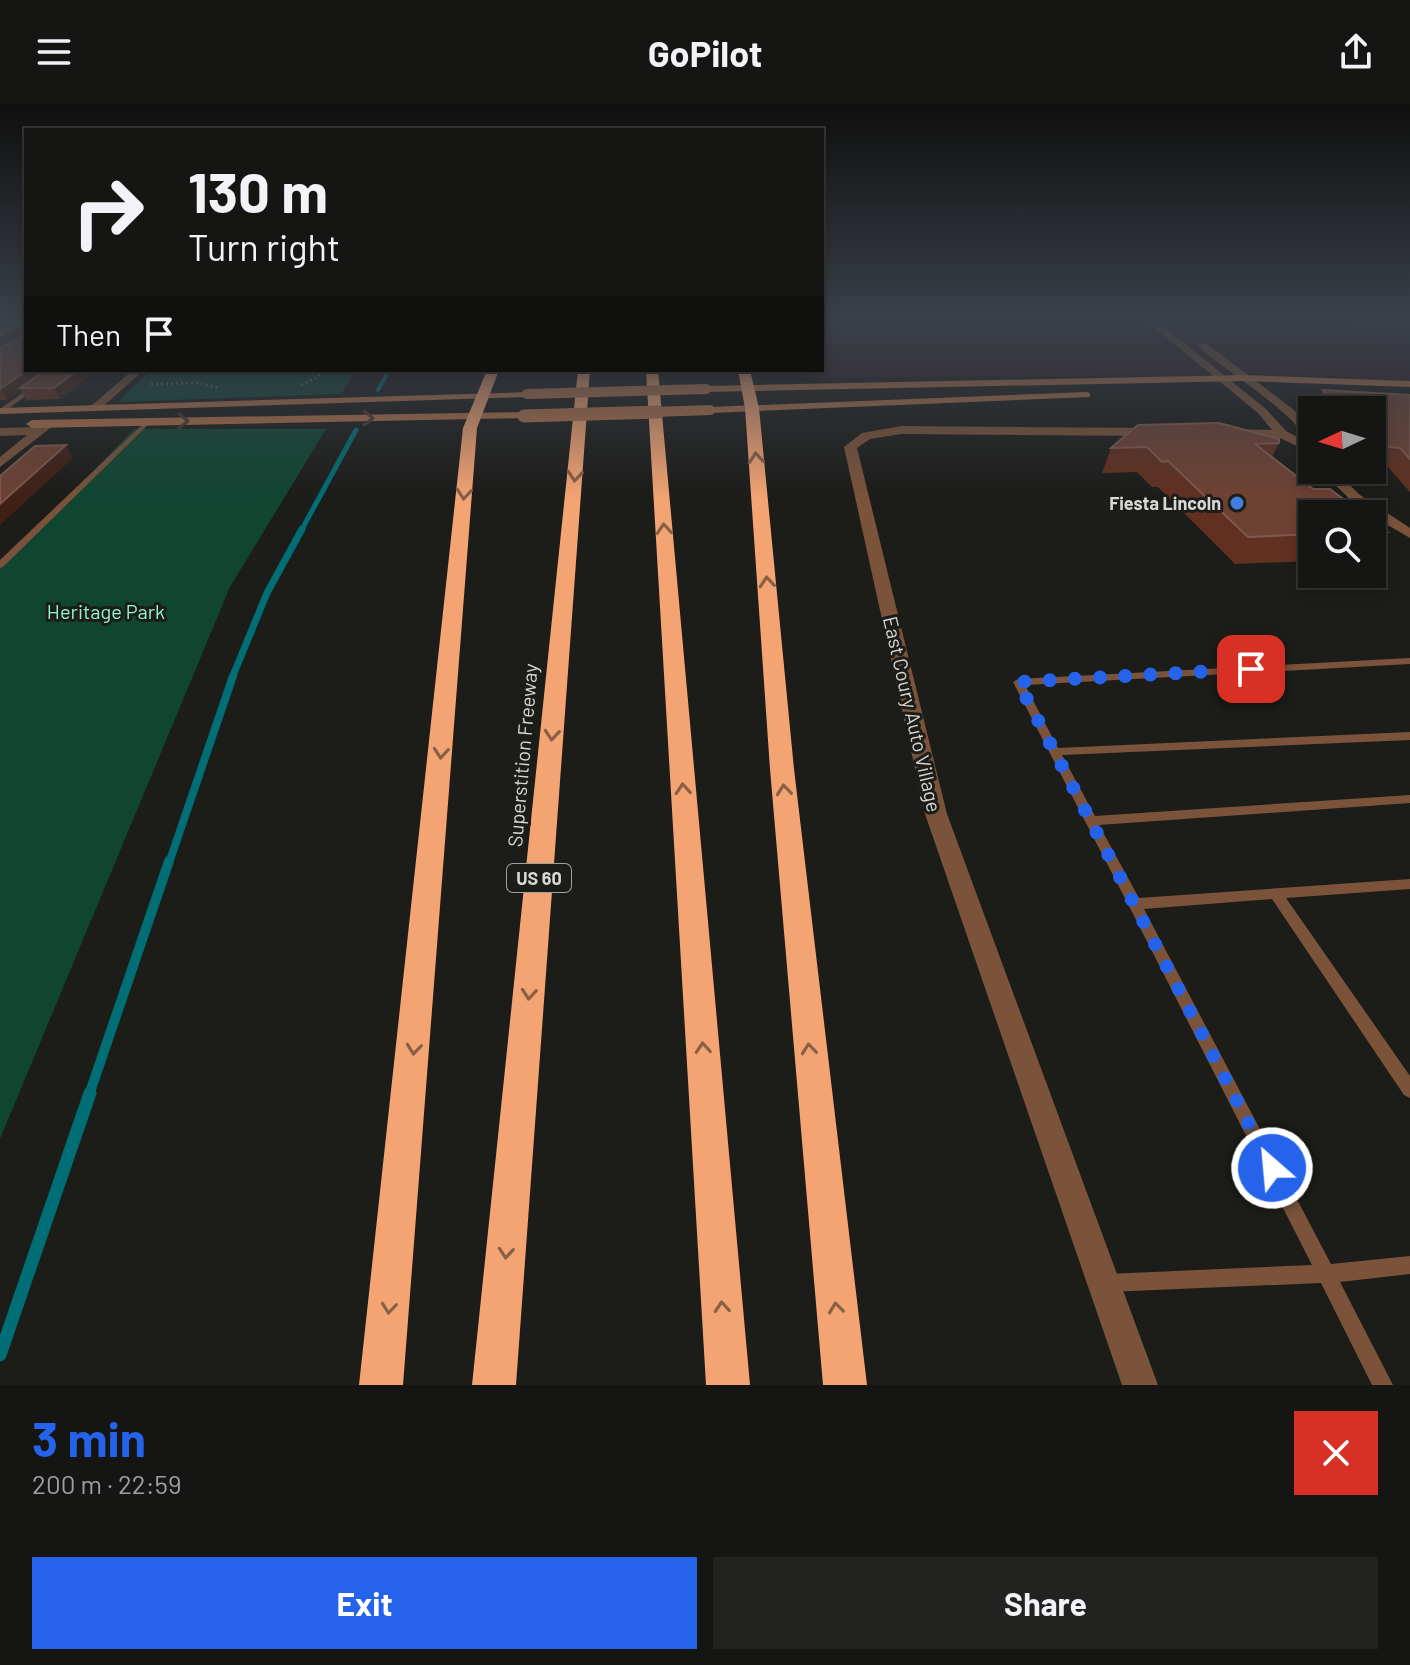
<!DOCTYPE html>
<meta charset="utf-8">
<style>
:root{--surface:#151513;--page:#222221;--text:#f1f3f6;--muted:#9d9fa0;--line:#343433;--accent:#2563eb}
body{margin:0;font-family:Barlow,sans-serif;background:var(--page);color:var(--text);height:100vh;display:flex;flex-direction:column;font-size:30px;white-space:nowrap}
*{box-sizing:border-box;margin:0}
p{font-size:26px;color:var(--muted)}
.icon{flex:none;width:44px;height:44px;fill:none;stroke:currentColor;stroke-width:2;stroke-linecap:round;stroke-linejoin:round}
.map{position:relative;height:1281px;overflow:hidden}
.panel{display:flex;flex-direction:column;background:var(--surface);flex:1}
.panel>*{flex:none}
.top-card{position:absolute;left:24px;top:24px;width:800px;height:244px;border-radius:0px;box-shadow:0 4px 12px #0003,0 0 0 2px var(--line);background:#151513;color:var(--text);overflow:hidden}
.needle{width:52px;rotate:266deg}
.fabs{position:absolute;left:1298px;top:292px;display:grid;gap:16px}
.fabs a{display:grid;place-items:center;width:88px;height:88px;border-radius:0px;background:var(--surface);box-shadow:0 4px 12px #0003,0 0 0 2px var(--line);font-size:40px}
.pin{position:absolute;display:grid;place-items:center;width:68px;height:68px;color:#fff;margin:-34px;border-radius:16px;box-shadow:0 4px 12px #0006}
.me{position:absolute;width:88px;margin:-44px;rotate:333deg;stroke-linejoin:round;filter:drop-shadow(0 0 6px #0008)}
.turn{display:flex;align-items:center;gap:28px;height:168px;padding:0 32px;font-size:36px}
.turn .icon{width:104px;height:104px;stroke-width:2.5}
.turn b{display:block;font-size:56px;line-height:68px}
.then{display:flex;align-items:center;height:76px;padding:0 32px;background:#0003;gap:16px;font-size:30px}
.round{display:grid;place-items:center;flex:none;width:84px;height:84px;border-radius:0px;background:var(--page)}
.headline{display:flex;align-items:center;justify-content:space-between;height:136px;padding:0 32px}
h1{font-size:48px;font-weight:700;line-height:60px;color:var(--accent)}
.cta{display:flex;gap:16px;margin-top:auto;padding:16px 32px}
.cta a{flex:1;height:92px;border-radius:0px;background:var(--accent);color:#fff;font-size:32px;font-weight:700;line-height:92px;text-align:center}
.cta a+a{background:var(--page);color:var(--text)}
header{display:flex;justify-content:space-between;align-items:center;height:104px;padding:0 32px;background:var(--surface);font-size:36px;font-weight:700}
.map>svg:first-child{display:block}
.commercial{fill:#2f1d23}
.industrial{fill:#2b1e2a}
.green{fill:#104532}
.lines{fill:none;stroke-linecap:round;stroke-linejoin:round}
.stream-far5{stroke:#006e75;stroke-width:4}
.stream-far4{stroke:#006e75;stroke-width:5}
.stream-far3{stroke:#006e75;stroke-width:7}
.stream-far2{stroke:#006e75;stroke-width:8}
.stream-far1{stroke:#006e75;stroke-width:10}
.stream{stroke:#006e75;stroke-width:13}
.path{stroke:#656563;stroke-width:3;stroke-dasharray:2 3;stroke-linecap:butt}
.lane{fill:#7a533a;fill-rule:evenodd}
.street{fill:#7a533a;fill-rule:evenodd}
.secondary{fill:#b17149;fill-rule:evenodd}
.highway{fill:#f4a473;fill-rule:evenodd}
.secondary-bridge-far1{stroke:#b17149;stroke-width:10}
.secondary-bridge{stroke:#b17149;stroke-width:13}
.wall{fill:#613020}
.shaded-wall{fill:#402015}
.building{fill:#6e4233;stroke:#7f594d;stroke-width:2}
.oneway{stroke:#503a2a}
.oneway2{stroke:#886046}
.route{stroke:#2563eb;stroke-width:14;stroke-dasharray:0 25.2}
.shop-dot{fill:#3f7fe0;stroke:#1c1c19;stroke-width:3}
.labels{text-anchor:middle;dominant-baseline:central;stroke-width:6;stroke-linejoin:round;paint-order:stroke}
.far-poi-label{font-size:18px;font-weight:bold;fill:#d9d8d7;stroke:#1c1c19;text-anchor:end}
.shield{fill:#1c1c19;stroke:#a0a09e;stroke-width:2}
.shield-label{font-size:18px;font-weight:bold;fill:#d9d8d7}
.park-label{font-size:20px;fill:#90f6cb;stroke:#1c1c19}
.street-label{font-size:20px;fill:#d9d8d7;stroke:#1c1c19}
</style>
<header><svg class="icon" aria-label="menu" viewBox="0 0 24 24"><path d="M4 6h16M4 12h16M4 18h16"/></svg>GoPilot<svg class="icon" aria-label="share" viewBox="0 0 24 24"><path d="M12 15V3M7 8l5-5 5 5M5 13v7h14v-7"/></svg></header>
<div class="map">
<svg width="1410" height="1281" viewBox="0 0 1410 1281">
<rect width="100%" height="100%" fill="#1c1c19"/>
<path class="commercial" d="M822,215H1347L1410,247V276L1268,270L803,274L797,266H822Z"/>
<path class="industrial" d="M1347,215H1410V247Z"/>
<path class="green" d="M151,266H355L341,290L118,298Z
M134,325H326L230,483L0,1035V463Z"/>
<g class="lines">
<path class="stream-far5" d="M378,286L389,266"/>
<path class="stream-far4" d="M301,427L356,326"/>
<path class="stream-far3" d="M232,574L267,489L302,425"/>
<path class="stream-far2" d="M169,759L233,572"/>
<path class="stream-far1" d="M89,991L169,757"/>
<path class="stream" d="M0,1251L90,989"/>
<path class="path" d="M151,280L198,279L219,284
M301,281L318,273L321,266"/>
<path class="lane" d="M54,266H61L4,308H0V305Z
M146,317L151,318L3,463L0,464V456Z
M1410,554V560L1025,581L1058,644L1410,628V636L1062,651L1095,712L1410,691V699L1099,721L1139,794L1410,775V785L1286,794L1410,972V994L1404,991L1272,795L1144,805L1331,1160L1410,1152V1170L1340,1178L1393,1281H1372L1321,1179L1107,1188L1100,1186L1098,1179L1100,1172L1107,1170L1312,1161L1130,804L1013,578L1018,575Z"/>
<path class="street" d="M1144,215H1154L1266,305L1286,327L1305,337C1300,311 1219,263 1197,241L1206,239L1294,306L1312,325V349L1280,334L1231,332V326L1235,325L1272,326L1258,309Z
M133,266H144L99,306H91V302Z
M49,315L55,319L53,322L0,363V353L27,331L0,332V324L36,323Z
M901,322L1155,324L1161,328L1155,332L901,330L870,335L857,344L947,710L1158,1281H1122L925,710L844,343L862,329Z
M1320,366H1334L1360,391L1410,424V434L1360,405Z"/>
<path class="secondary" d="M1244,271L1410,277V283L1244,277L706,288L700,285L706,282Z
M531,288V292L527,293L0,310V304Z
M1086,288L1090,289V293L710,309L704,306L710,303Z
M524,308L528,310V314L32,324L26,320L32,316Z"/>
<path class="highway" d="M487,266H499L477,324L403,1281H359L463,324Z
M578,266H590L516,1281H472Z
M646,266H658L750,1281H706Z
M738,266H750L759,304L794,665L867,1281H823L770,665L745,304Z"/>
<path class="secondary-bridge-far1" d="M527,290L706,285
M596,310L710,306"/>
<path class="secondary-bridge" d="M524,312L658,308"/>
</g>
<path class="wall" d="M0,215L26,266H109L101,272L96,267L60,295L26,296L21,286L7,296H0Z
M828,215H863L829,217Z
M1352,215H1410V221L1365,222Z
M1323,286L1410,291V388L1388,363L1372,362V306H1315L1314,304Z
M1279,339L1272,353L1312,410V457L1235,460L1158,383H1152L1137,368L1102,369L1111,344Z
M1372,417L1387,428L1372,452Z"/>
<path class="shaded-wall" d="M21,221L26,231L0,246V232Z
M28,266H49L20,284L21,286L7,296L1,285Z
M78,266L96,267L60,295L54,284Z
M98,266H109L101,272Z
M66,341L73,354L0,421V400Z"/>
<path class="building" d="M0,215H26V266H28L0,285V244L22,233L21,221L0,232Z
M45,266H78L54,284H20Z
M1323,286L1410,291V355L1400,344L1380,342L1372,333V306H1340Z
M1219,319L1279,335V339L1255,340L1313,385H1330L1363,410H1312V430L1248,433L1168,357L1162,358L1147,343L1111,344L1138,321Z
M66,341L0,400V372L35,342Z
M1372,417L1387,428H1372Z"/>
<defs><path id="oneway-chevron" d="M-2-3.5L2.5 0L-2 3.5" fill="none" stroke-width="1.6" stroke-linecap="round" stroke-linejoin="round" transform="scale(2)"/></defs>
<g class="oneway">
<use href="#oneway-chevron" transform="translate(368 314) rotate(-1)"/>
<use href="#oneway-chevron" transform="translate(183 317) rotate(-1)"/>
</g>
<g class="oneway2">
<use href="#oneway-chevron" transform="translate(756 354) rotate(-95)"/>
<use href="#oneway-chevron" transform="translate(575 372) rotate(95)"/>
<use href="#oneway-chevron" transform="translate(464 390) rotate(95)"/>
<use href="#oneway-chevron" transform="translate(664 425) rotate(-94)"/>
<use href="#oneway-chevron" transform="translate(767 478) rotate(-95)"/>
<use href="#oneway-chevron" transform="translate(552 631) rotate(95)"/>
<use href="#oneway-chevron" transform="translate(441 649) rotate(95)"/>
<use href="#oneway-chevron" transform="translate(683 685) rotate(-94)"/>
<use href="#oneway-chevron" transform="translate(784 686) rotate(-96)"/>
<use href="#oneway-chevron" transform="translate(529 890) rotate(95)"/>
<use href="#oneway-chevron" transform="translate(703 944) rotate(-94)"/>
<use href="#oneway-chevron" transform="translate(414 945) rotate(96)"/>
<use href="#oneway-chevron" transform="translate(809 945) rotate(-96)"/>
<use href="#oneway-chevron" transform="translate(506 1149) rotate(95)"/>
<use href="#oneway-chevron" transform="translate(722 1203) rotate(-94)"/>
<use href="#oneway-chevron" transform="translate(389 1204) rotate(96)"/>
<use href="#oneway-chevron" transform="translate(836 1204) rotate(-97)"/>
</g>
<linearGradient id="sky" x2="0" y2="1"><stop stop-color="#0f0f0e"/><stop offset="0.54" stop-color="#3a4049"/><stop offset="1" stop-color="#3a4049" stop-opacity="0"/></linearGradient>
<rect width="1410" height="395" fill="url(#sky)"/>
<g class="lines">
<path class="route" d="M1251,565L1018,578L1272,1064"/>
</g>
<circle class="shop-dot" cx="1237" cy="399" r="8"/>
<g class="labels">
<g class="far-poi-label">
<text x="1221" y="399">Fiesta Lincoln</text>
</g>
<rect class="shield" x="507" y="760" width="64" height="28" rx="6"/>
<g class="shield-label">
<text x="539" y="774">US 60</text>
</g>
<g class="park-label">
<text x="106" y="507">Heritage Park</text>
</g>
<g class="street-label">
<text transform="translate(913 610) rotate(77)">East Coury Auto Village</text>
<text transform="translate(522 651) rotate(-85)">Superstition Freeway</text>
</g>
</g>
</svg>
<div class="fabs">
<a><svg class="needle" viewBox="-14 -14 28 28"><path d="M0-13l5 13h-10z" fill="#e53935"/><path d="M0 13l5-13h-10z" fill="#9d9fa0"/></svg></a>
<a><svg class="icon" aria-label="search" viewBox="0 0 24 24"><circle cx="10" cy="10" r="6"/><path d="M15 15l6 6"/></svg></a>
</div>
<div class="pin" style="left:1251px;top:565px;background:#d93025"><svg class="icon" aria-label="arrive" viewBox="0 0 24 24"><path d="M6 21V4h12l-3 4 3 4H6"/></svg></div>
<svg class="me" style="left:1272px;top:1064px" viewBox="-20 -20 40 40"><circle r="17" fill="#2563eb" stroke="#fff" stroke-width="3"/><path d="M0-11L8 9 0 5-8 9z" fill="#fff"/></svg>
<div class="top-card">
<div class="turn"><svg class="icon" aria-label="right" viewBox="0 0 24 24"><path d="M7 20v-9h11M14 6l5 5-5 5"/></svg><div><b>130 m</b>Turn right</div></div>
<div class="then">Then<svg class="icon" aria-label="arrive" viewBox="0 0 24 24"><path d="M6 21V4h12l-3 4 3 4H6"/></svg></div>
</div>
</div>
<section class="panel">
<div class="headline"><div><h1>3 min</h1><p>200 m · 22:59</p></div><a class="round" style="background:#d93025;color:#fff"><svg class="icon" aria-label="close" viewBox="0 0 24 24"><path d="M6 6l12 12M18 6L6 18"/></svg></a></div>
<div class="cta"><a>Exit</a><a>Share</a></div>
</section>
